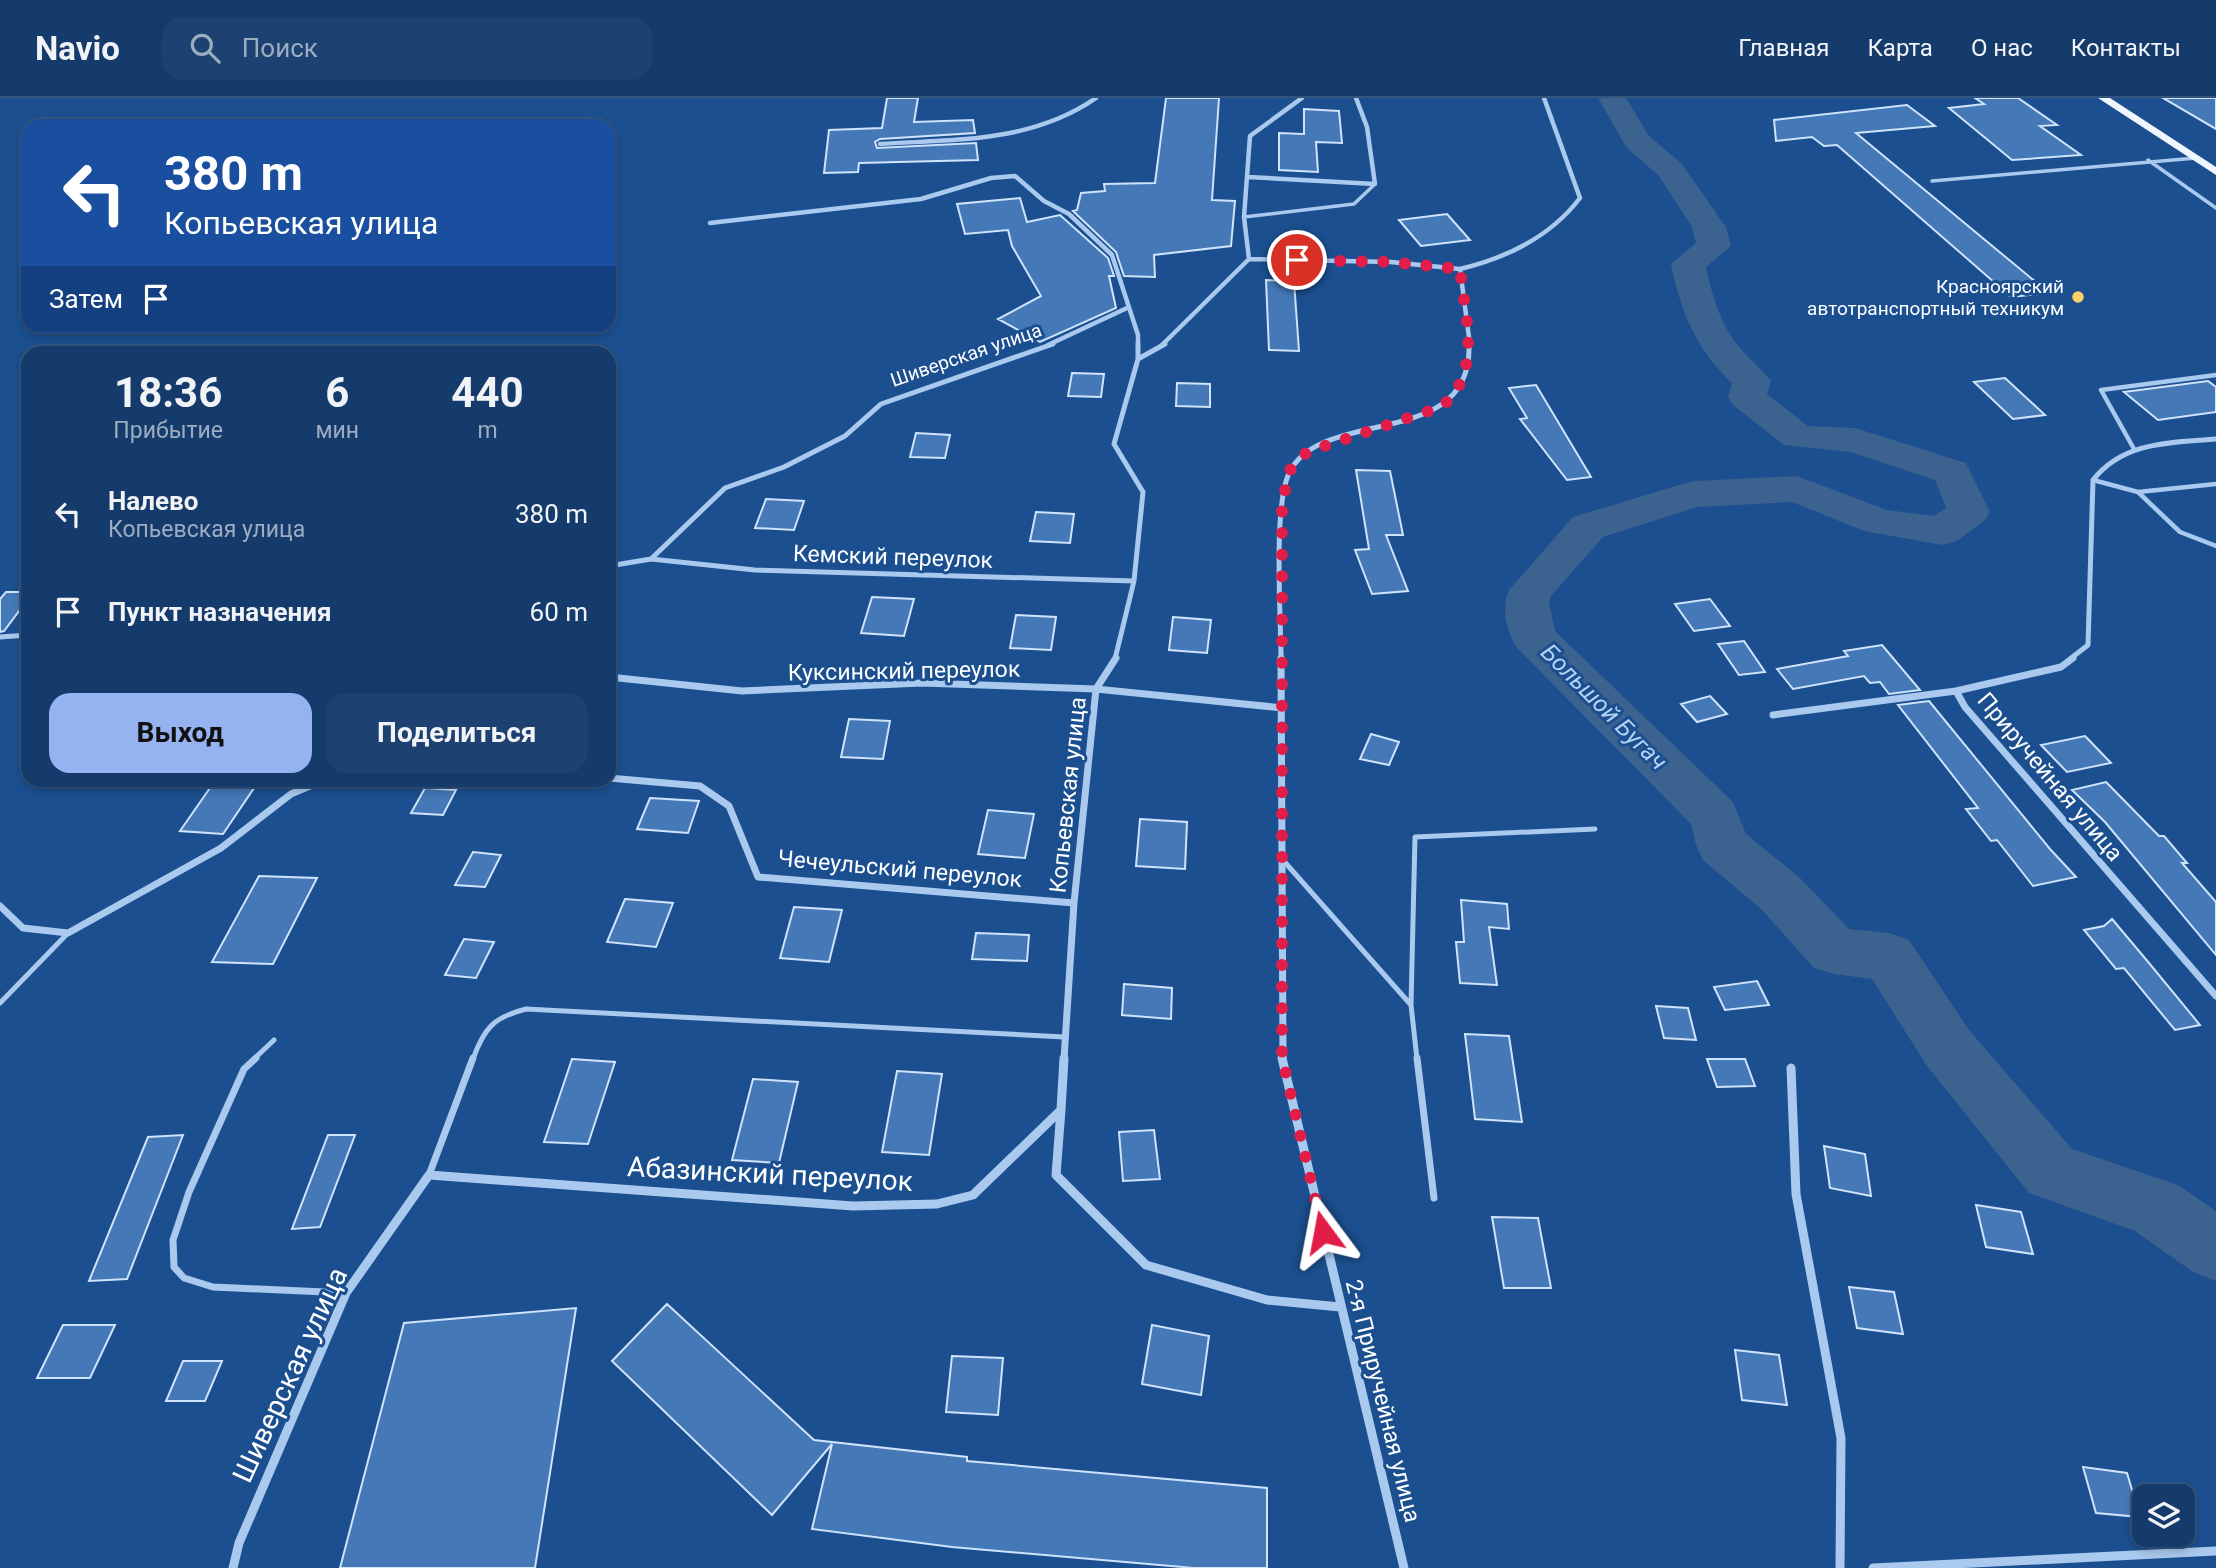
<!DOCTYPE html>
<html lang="ru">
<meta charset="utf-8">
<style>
:root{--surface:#143b6b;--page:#1d4271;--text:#f1f3f6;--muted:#9dadc1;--line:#33557e;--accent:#95b2f1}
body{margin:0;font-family:Roboto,sans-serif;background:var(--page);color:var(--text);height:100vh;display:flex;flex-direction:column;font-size:26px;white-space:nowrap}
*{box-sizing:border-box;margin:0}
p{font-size:23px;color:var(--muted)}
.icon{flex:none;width:38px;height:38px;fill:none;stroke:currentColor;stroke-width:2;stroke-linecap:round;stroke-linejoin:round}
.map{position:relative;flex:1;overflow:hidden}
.panel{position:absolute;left:21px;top:248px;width:595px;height:441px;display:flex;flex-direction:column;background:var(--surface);border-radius:21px;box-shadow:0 4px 10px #0003,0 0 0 2px var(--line)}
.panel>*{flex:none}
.hud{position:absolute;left:21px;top:21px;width:595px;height:214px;border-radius:21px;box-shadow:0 4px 10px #0003,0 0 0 2px var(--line);background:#1a4fa0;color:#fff;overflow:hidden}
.buttons{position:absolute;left:2132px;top:1386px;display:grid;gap:14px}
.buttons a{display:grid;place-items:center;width:63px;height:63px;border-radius:14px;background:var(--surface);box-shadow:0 4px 10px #0003,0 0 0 2px var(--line);font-size:35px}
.pin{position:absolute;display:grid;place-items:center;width:60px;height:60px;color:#fff;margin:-30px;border:4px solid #fff;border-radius:50%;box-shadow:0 2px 7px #0007}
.me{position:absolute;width:77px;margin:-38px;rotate:347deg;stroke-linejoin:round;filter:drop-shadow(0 0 5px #0008)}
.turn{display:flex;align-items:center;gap:24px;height:147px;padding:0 28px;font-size:32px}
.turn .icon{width:91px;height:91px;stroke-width:2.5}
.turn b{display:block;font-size:49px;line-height:60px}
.then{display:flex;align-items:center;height:66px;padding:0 28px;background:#0003;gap:14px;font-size:26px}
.eta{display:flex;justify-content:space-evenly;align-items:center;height:119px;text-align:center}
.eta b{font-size:42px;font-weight:700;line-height:49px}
.primary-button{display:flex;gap:14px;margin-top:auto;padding:14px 28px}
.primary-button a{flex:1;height:80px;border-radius:21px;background:var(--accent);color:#111;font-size:28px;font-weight:700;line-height:80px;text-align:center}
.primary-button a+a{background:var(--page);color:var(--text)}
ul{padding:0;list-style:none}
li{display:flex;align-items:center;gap:21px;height:98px;padding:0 28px}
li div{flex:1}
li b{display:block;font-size:26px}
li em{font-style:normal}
header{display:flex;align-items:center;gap:42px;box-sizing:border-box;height:98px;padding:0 35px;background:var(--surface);border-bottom:2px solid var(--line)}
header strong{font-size:33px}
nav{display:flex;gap:38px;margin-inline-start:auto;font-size:24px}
.search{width:490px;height:63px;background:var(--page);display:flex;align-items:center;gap:18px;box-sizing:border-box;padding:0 24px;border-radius:21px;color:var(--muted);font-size:26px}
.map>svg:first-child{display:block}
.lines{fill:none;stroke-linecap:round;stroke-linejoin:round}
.river{fill:#3c6290;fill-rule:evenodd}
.building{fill:#4478b7;stroke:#cfe3fa;stroke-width:2}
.lane-far3{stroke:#a9c9ee;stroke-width:3.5}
.lane-far2{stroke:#a9c9ee;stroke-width:4.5}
.lane-far1{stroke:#a9c9ee;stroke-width:5}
.lane{stroke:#a9c9ee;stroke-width:7}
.street-far3{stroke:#a9c9ee;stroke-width:4.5}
.street-far2{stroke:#a9c9ee;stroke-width:5}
.street-far1{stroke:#a9c9ee;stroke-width:7}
.street{stroke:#a9c9ee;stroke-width:9}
.primary{fill:#f0f6ff;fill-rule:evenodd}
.route{stroke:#e11d48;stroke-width:12;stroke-dasharray:0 21.6}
.poi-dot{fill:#ffd166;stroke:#1b4f8f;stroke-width:2.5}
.labels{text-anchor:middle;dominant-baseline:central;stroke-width:6;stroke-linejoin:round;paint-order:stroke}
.far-poi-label{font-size:19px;fill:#fff;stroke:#1b4f8f;text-anchor:end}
.far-street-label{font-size:19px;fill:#fff;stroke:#1b4f8f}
.street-label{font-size:23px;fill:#fff;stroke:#1b4f8f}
.water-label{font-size:24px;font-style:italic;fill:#b5d3f5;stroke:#1b4f8f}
.near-street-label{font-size:28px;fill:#fff;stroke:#1b4f8f}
</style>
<header>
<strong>Navio</strong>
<div class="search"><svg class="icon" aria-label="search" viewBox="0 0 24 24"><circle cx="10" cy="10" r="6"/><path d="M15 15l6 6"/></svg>Поиск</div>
<nav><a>Главная</a><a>Карта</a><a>О нас</a><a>Контакты</a></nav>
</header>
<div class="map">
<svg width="2216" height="1470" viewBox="0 0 2216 1470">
<rect width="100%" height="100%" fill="#1b4f8f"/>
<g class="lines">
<path class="river" d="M1598,0H1626L1649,38L1681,65L1726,129L1731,148L1706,169C1712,198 1721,228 1741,251C1750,262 1762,271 1771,283L1767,296L1808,328L1855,330L1966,365L1990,414L1984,423L1957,443L1942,447L1864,433L1792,404L1697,409L1603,439L1551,498L1549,504L1555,533L1733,704L1746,736L1800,780L1849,831L1889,835L1909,842L1969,932L2072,1051L2178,1087L2216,1113V1183L2193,1174L2135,1133L2029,1095L1927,968L1872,881L1834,876L1814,870L1762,812L1703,762L1696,747L1691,726L1517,550C1506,533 1501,510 1509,492L1573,419L1679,387L1694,383L1797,378L1887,412L1934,418L1946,410L1935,382L1851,354L1784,347L1733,307L1728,299L1732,285C1697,253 1680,212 1671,166L1696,145L1692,129L1659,78L1626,49Z"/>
</g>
<path class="building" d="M887,0H918L914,24L973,22L975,35L880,41L875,44L877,50L976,45L978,62L859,65L858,74L824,75L829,32L882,30Z
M1166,0H1219L1212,102L1235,103L1231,148L1154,157L1155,179L1124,178L1116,154L1073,113L1077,112L1081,95L1105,93L1104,86L1155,85Z
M1975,0H2018L2057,27L2040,28L2081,57L2012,62L1949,10L1984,6Z
M2163,0H2216V31Z
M1907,7L1935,28L1856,35L2049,195L2011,199L1837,47L1824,48L1812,39L1776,43L1774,22Z
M1304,11L1339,13L1342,45L1316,44L1318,74L1279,72V35L1304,36Z
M1020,100L1027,124L1060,117L1108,160L1114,178H1109L1116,210L1040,244L998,221L1041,198L1012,148L1008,132L965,136L957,106Z
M1447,116L1470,142L1421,148L1399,122Z
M1266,182L1294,183L1299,253L1269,252Z
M1072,275L1104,276L1101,299L1068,298Z
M2005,280L2045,317L2013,321L1974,284Z
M2208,283L2216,289V314L2158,322L2124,294Z
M1177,285L1210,286V309L1176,308Z
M1536,287L1591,379L1567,382L1520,321L1527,320L1509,290Z
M916,335L950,337L945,360L910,359Z
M1356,372L1390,373L1403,437H1386L1408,493L1372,496L1355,452L1369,451Z
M766,401L804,403L794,432L755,430Z
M1036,414L1074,416L1070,445L1030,443Z
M6,494H28V501L4,533L0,534V501Z
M872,499L914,501L904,538L861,535Z
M1710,501L1730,528L1694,533L1675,506Z
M1016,517L1056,519L1051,552L1010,550Z
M1173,519L1211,522L1207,555L1169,552Z
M1744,543L1765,574L1739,577L1718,546Z
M1882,547L1920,592L1889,596L1880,584L1870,585L1864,578L1793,591L1777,571L1848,558L1844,553Z
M1710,598L1727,616L1697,624L1681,606Z
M1929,603L2050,751L2076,779L2033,788L1997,742L1991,743L1966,711L1978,710L1898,607Z
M849,621L890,623L883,661L841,659Z
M1371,636L1399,644L1389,667L1360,661Z
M2085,638L2111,665L2067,674L2041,647Z
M2106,684L2159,738H2164L2187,765H2182L2216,804V857L2105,724L2072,692Z
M212,687L254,690L223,736L180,733Z
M425,690L456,692L443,717L411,715Z
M650,700L699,703L688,735L637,731Z
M988,712L1034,716L1025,760L978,756Z
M1140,721L1187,724L1185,771L1136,768Z
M473,754L501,757L485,789L455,787Z
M259,778L317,780L273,866L212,864Z
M625,801L673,805L656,849L607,844Z
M1461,802L1507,806L1509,831L1489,829L1497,887L1460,885L1456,844H1464Z
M794,809L842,812L829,864L780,860Z
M2112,821L2149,865L2200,927L2175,932L2124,870L2116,871L2084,832L2104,828Z
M976,835L1029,837L1027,863L972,861Z
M464,841L494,844L476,880L445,877Z
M1757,883L1769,907L1725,912L1714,889Z
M1124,886L1172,890L1171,921L1122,917Z
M1656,908L1688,910L1696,942L1664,940Z
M1465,936L1509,938L1522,1024L1475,1021Z
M572,961L615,964L588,1046L544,1044Z
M1707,961H1745L1755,988L1717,989Z
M897,973L942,976L929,1057L882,1054Z
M753,981L798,984L779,1065L732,1062Z
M1154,1032L1160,1081L1123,1083L1119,1034Z
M183,1037L127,1181L89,1183L148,1039Z
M328,1037H355L320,1129L292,1131Z
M1824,1048L1865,1056L1871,1098L1830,1090Z
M1976,1107L2021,1114L2033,1156L1986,1149Z
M1492,1119L1538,1120L1551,1190H1504Z
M1849,1189L1894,1194L1903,1236L1857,1230Z
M667,1206L814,1342L967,1359V1363L1267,1390V1470H1194L952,1449L812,1431L832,1346L772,1417L612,1263Z
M576,1210L535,1470H340L404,1225Z
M63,1227H115L90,1280H37Z
M1152,1227L1209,1238L1201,1297L1142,1286Z
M1735,1252L1779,1257L1787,1307L1742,1302Z
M952,1258L1003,1260L998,1317L946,1314Z
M183,1263H222L205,1303H166Z
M2083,1369L2127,1375L2140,1419L2096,1415Z"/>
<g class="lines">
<path class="lane-far3" d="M2148,62L2216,110
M1932,83L2196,60
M1244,119L1354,106L1375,86"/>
<path class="lane-far2" d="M2134,351L2101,292L2216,277
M2093,382L2138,394L2180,434L2216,448
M2138,394L2216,386"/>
<path class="lane-far1" d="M1282,761L1411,907
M0,905L68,835
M254,961L274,942
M473,961C484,930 494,919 526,911L1064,939
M1417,961L1411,907L1415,739L1595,731"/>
<path class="lane" d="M256,960L244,971L189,1094L173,1142L174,1169L184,1180L213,1189L346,1195
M1417,960L1434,1100
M429,1077L473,960"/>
<path class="street-far3" d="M880,46C956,41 1031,45 1096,0
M1248,79L1375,86L1367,29L1356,0
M710,125L921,101L991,80L1015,78L1044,103L1069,116L1112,157L1138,237V247
M1249,161L1244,119L1250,38L1302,0
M1048,247L1127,210
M1162,247L1249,161L1391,164L1460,171
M1470,247L1460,171C1506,160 1551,138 1580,100L1544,0"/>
<path class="street-far2" d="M1138,246V261
M651,461L755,472L1134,483
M609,468L651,461L725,390L784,369L845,338L881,306L1053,246
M0,539L28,537
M1115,561L1134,483L1143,394L1114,346L1138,261L1165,246
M1281,561C1281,518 1273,410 1289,375C1322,307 1473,354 1469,246
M2070,561L2088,547L2093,382C2124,343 2170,345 2216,341"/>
<path class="street-far1" d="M1281,560L1283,961
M2073,560L2061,569L1956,593L1965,609L2216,898
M609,579L742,593L922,585L1096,591L1283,610
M1773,617L1956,593
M609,680L700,688L729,708L758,779L1074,805
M0,808L23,830L68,835L221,750L291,696L324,682
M1064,961L1074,805L1096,591L1116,560"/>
<path class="street" d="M1282,960L1404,1470
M1791,970L1796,1096L1841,1340L1840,1470
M1061,1012L1064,960
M233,1470L239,1445L346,1195L429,1077L853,1108L937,1106L973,1097L1061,1012L1056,1077L1146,1167L1267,1202L1340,1209
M1873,1470L2216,1453"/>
<path class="primary" d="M2098,0H2110L2216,69V77Z"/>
</g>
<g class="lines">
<path class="route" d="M1297,162L1391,164L1460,171C1465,218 1483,275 1441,309L1307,354L1290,372L1282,405V959L1323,1134"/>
</g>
<circle class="poi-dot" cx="2078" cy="199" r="7"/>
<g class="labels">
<g class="far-poi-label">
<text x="2064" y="188">Красноярский<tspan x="2064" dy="22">автотранспортный техникум</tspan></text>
</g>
<g class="far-street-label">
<text transform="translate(966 257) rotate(-19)">Шиверская улица</text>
</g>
<g class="street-label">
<text transform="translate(893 459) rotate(2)">Кемский переулок</text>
<text transform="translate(904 573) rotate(-1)">Куксинский переулок</text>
<text transform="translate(2050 679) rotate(50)">Приручейная улица</text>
<text transform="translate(1068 697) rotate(-84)">Копьевская улица</text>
<text transform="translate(900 771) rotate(5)">Чечеульский переулок</text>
<text transform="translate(1383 1303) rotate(76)">2-я Приручейная улица</text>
</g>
<g class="water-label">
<text transform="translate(1604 609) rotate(45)">Большой Бугач</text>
</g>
<g class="near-street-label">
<text transform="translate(770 1076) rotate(3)">Абазинский переулок</text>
<text transform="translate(290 1277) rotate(-65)">Шиверская улица</text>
</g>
</g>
</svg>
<div class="buttons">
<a><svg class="icon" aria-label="layers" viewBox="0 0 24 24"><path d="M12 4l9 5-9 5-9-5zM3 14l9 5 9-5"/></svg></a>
</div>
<div class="pin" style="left:1297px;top:162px;background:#d93025"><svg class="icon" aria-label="arrive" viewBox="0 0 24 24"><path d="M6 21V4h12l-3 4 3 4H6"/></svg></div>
<svg class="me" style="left:1323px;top:1134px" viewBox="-20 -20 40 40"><path d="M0-17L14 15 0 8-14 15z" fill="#e11d48" stroke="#fff" stroke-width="4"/></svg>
<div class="hud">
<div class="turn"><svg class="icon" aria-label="left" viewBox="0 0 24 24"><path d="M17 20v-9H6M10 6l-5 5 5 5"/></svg><div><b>380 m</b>Копьевская улица</div></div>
<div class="then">Затем<svg class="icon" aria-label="arrive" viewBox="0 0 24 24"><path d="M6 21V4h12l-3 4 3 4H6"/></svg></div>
</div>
<section class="panel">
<div class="eta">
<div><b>18:36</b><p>Прибытие</p></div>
<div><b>6</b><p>мин</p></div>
<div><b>440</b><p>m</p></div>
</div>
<ul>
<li><svg class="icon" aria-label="left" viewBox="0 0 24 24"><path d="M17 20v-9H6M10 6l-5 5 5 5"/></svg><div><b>Налево</b><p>Копьевская улица</p></div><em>380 m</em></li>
<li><svg class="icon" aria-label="arrive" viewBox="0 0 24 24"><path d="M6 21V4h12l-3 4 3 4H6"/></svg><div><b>Пункт назначения</b></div><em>60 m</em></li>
</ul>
<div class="primary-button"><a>Выход</a><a>Поделиться</a></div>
</section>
</div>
